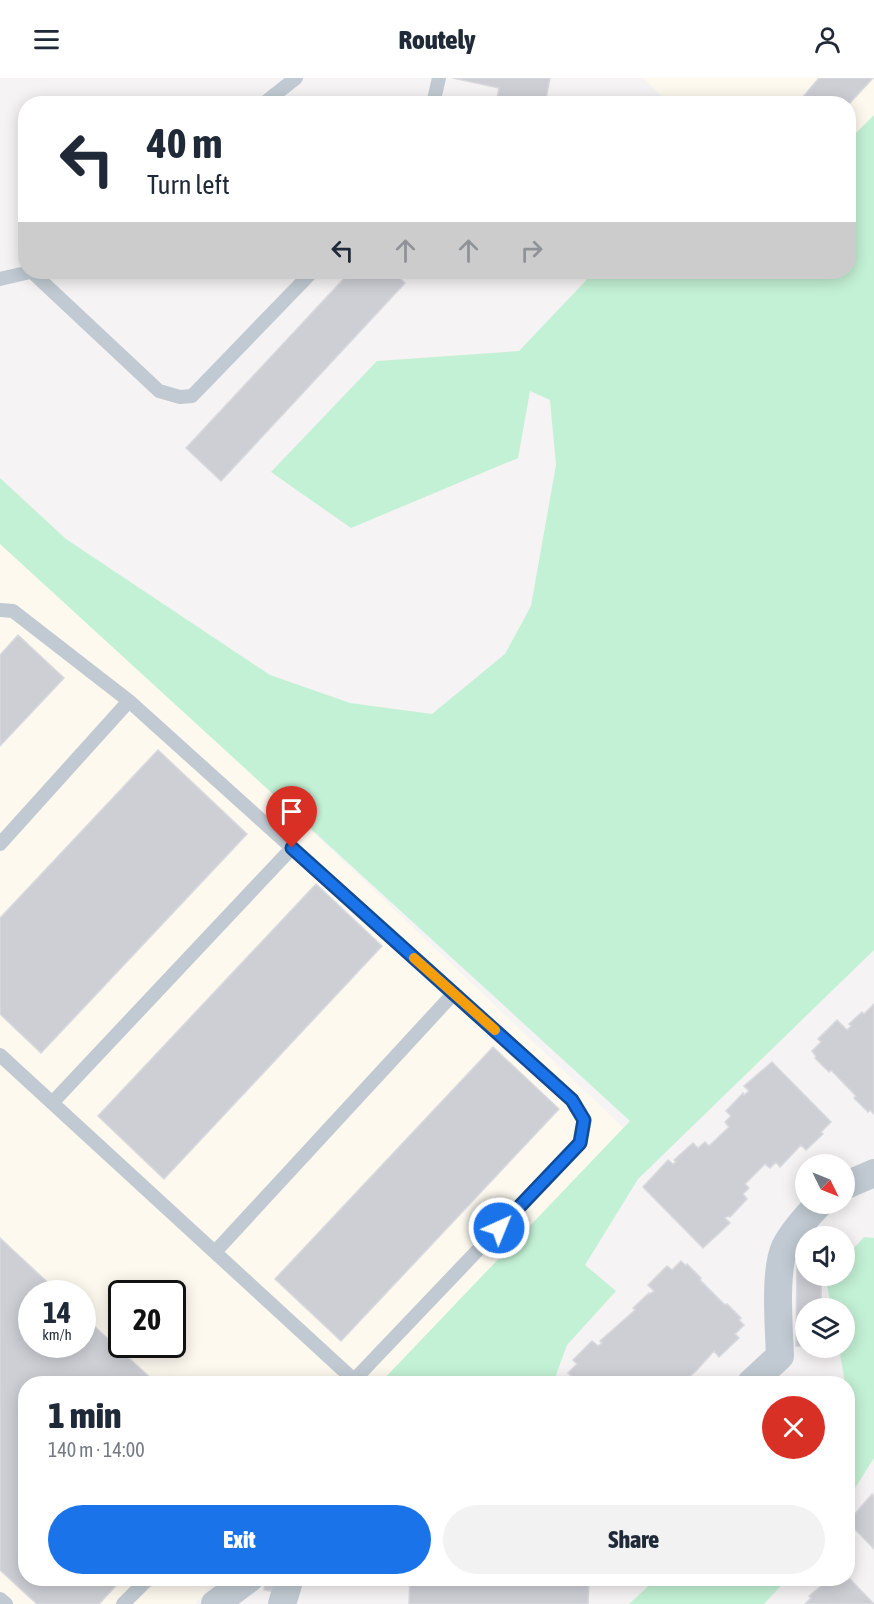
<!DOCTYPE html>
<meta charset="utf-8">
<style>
:root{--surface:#fff;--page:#f2f2f3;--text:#1f2937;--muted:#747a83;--accent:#1a73e8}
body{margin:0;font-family:"Asap Condensed",sans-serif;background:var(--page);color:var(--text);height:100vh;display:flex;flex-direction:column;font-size:22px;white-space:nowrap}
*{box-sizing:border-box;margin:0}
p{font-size:20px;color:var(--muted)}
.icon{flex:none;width:33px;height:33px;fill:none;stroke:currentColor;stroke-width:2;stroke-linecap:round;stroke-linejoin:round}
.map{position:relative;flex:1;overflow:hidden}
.drawer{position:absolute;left:18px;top:1298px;width:837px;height:210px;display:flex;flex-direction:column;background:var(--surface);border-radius:24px;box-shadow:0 3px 15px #0003}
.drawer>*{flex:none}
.top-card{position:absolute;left:18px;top:18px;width:838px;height:183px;border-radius:24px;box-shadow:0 3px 15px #0003;background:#fff;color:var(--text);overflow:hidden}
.needle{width:39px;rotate:133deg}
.fabs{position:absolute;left:795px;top:1076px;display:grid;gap:12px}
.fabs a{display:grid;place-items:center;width:60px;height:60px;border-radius:50%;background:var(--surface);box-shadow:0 3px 15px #0003;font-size:30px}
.speed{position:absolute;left:18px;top:1202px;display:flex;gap:12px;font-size:30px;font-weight:700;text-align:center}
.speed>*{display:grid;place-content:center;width:78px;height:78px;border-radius:50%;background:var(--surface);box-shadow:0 3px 15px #0003;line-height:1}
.speed small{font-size:15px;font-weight:400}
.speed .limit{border:3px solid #111;border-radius:9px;background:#fff;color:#111}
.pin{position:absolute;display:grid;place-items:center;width:51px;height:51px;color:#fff;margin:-62px -26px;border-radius:50% 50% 50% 0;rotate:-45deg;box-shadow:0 0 6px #0007}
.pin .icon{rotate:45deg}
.me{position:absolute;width:66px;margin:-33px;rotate:44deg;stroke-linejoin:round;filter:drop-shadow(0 0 4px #0008)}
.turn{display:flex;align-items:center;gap:21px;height:126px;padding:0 30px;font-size:27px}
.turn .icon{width:78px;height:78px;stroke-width:2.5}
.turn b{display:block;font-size:42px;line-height:51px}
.lanes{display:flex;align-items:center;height:57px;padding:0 30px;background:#0003;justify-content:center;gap:30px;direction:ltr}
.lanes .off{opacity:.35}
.round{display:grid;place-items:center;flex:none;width:63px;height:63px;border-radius:32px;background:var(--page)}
.overview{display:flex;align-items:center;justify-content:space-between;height:102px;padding:0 30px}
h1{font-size:36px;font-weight:800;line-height:45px}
.button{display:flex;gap:12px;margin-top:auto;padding:12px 30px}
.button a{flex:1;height:69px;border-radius:36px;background:var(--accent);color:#fff;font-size:24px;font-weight:800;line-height:69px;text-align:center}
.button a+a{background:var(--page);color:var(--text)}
header{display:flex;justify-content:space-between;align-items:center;height:78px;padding:0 30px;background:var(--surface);font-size:27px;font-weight:800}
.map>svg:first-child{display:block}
.commercial{fill:#fdf9ef;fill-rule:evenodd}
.green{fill:#c3f1d5}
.building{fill:#cdcfd5;stroke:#d7d9de;stroke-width:1.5}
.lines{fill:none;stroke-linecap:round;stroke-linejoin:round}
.lane{stroke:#c1cad2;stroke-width:14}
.street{stroke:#c1cad2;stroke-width:28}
.route-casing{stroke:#114b97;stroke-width:15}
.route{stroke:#1a73e8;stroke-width:10}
.slow{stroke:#f59e0b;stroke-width:10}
</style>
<header><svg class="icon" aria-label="menu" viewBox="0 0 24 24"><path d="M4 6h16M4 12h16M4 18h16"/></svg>Routely<svg class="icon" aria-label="person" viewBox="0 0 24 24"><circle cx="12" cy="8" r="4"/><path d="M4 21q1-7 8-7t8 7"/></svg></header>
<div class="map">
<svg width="874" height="1526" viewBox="0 0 874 1526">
<rect width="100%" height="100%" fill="#f5f3f3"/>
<path class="commercial" d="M643,0H874V72L849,98V26L669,25Z
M0,445L143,592L632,1058L401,1305H26V1500H219L195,1526H0ZM32,1215H82V1266H32ZM122,1215H172V1266H122Z"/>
<path class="green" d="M874,37V872L638,1101L585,1187L616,1213L567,1267L553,1305H380L630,1043L0,466V400L66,461L270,597L350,625L432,636L505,576L531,528L556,387L550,322L530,313L518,380L351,450L271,394L377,283L519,273L594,194H849V62Z
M864,1159L874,1160V1380L848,1421V1305H845L839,1269H844V1230H831L826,1200L829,1197H844L845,1180Z
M657,1500H788L764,1526H629Z"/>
<path class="building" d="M453,0H550L545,26H496L499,10Z
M819,0H873L849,26H797Z
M350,194H393L405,205L221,403L186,370Z
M18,557L64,600L0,668V577Z
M158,672L247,756L41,975L0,936V840Z
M316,806L382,868L164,1101L98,1038Z
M874,926V1036L870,1032L868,1034L854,1020L856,1018L831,992L829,994L815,980L816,978L812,973L821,964L818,961L837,942L847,952L851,948L849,946L862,934L864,936Z
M493,969L559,1031L341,1263L275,1201Z
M772,984L831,1044L821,1054L823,1056L806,1072L801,1067L780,1089L776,1084L770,1090L765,1086L745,1106L749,1110L743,1116L747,1121L730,1139L728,1138L725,1140L730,1145L703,1170L643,1109L668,1082L673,1086L676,1084L674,1082L693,1065L698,1070L705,1064L709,1068L729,1049L725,1044L731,1038L726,1033L743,1015L744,1017L749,1013L744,1008Z
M0,1160L59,1215H32V1266H82V1237L156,1305H26V1500H123L99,1526H37L0,1492Z
M681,1183L686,1188L687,1186L701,1200L700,1202L725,1227L727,1226L741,1240L739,1242L744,1247L735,1256L739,1260L719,1279L714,1273L696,1293L682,1305H574L571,1302L573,1300L568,1295L577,1286L573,1282L592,1263L598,1268L602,1265L600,1263L635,1232L633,1230L649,1215L650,1216L654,1213L648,1207L667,1188L672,1192Z
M797,1184L806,1185V1197H821V1230H806V1268H796Z
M872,1416L874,1419V1471L848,1444Z
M266,1500L278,1501L275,1514L264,1512Z
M410,1500H589L588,1526H409Z
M831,1500H844L847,1503L850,1501L874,1526H805L811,1520L809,1518Z"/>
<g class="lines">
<path class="lane" d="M263,26L296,0
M433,26L439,0
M32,194L159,313L180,319L192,318L312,194
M0,201L30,194
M0,532L13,533L129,623L572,1022L584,1042L580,1065L354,1302L0,977
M0,766L129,623
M52,1025L292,770
M215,1174L454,915
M0,1521L6,1526
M123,1526L149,1500"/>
<path class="street" d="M844,1108L874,1095
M751,1305L780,1278C779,1250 774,1193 785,1169C794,1152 807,1138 820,1125
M215,1526L250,1500
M282,1526L290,1500"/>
</g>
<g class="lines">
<g class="route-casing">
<path id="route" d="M292,770L572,1022L584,1042L580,1065L499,1150"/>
</g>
<use href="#route" class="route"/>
<path class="slow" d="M414,880L495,952"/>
</g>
</svg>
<div class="fabs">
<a><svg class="needle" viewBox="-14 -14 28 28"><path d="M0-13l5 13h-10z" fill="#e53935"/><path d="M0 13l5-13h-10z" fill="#747a83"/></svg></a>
<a><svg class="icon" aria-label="sound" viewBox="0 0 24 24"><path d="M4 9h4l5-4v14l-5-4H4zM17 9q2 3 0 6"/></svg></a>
<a><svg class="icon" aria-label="layers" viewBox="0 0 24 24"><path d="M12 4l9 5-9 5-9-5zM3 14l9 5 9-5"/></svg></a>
</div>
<div class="speed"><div>14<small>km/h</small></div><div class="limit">20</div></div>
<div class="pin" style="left:292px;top:770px;background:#d93025"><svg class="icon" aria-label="arrive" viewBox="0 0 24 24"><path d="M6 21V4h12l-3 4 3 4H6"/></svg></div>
<svg class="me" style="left:499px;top:1150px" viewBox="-20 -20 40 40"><circle r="17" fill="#1a73e8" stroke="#fff" stroke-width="3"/><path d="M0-11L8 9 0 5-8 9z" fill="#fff"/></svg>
<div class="top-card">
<div class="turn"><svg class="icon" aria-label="left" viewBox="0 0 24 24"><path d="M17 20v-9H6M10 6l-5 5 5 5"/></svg><div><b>40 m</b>Turn left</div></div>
<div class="lanes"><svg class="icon" aria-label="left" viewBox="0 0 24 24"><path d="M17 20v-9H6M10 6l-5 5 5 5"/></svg><svg class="icon off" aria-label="ahead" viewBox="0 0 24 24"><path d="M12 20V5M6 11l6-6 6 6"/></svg><svg class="icon off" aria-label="ahead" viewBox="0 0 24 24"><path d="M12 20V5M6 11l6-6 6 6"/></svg><svg class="icon off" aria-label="right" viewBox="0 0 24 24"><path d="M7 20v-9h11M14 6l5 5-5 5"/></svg></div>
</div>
<section class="drawer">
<div class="overview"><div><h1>1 min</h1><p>140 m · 14:00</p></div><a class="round" style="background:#d93025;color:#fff"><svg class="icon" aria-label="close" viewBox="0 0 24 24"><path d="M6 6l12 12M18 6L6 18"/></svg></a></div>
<div class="button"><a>Exit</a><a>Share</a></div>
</section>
</div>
